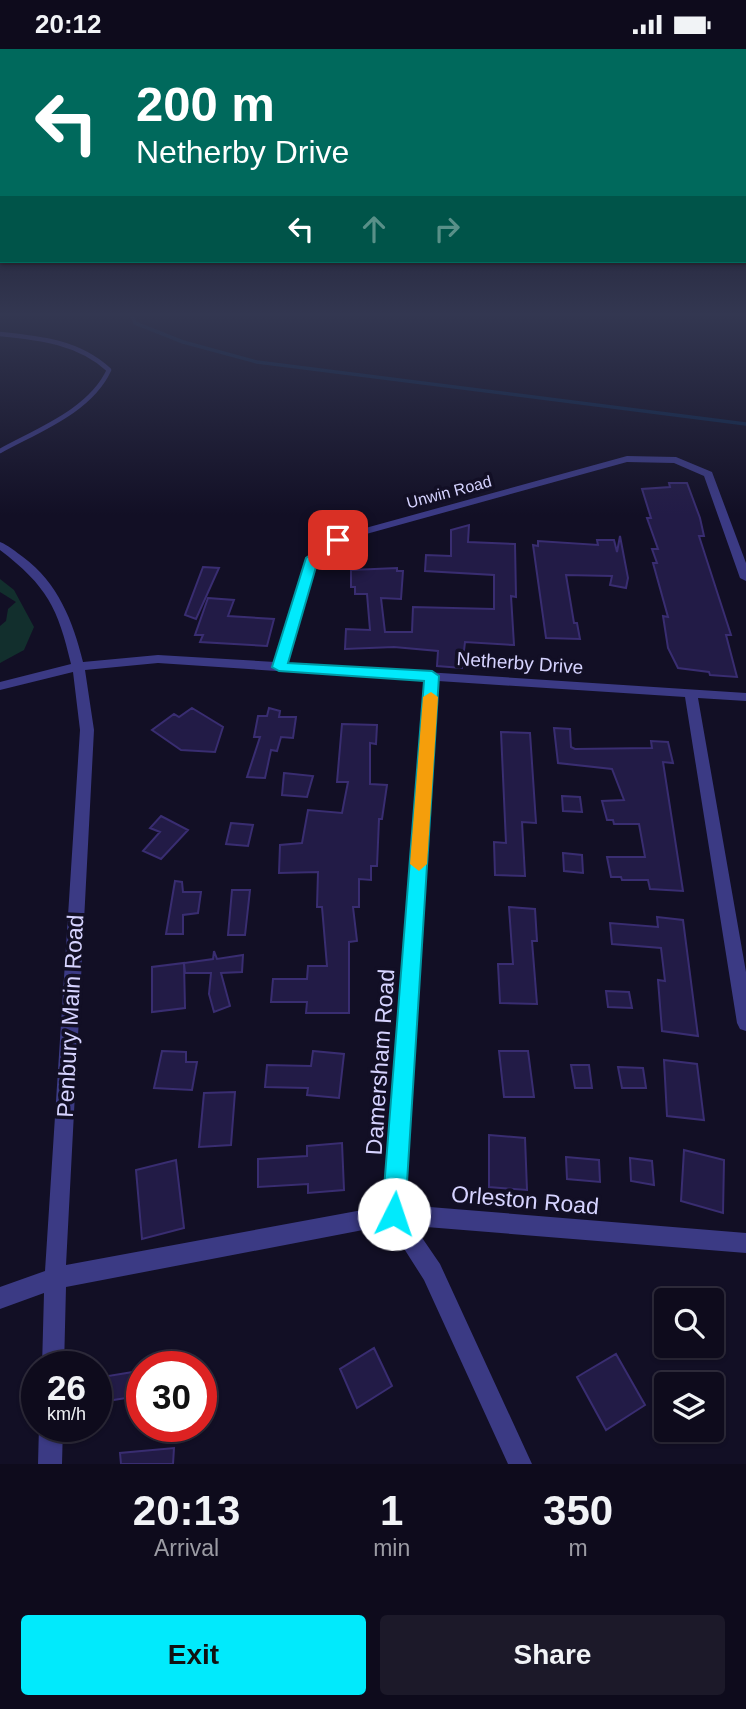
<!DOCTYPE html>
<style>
:root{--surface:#0e0b1c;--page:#1c1929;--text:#f1f3f6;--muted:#9b9ba3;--line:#2e2b3b;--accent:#01eafc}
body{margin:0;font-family:Arial,sans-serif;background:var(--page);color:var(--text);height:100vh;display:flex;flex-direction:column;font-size:26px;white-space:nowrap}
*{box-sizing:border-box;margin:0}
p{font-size:23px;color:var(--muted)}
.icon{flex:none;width:38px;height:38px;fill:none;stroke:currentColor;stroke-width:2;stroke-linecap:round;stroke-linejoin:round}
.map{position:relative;height:1415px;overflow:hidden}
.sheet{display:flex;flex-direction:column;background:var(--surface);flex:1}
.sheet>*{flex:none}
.top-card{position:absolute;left:0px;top:0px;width:747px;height:214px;box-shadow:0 2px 5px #0004,0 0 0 2px var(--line);background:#00695c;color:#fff;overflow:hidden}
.tools{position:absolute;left:654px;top:1239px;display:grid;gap:14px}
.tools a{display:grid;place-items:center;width:70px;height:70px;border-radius:7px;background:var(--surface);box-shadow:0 2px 5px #0004,0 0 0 2px var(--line);font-size:35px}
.speed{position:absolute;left:21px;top:1302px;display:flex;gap:14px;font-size:35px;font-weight:700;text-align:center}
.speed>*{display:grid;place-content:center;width:91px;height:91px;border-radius:50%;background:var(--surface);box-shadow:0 2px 5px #0004,0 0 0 2px var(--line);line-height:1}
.speed small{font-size:18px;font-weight:400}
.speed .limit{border:10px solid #d22;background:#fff;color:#111}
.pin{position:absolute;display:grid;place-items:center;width:60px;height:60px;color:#fff;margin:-30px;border-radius:14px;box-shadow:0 4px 10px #0006}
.me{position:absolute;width:77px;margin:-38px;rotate:4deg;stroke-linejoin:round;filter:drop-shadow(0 0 5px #0008)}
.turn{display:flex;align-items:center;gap:24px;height:147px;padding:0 21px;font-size:32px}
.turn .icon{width:91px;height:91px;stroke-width:2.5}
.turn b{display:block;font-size:49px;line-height:60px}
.lanes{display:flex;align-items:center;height:66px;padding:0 21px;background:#0003;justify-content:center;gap:35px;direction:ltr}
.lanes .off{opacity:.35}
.eta{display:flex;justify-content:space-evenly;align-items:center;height:119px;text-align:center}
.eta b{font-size:42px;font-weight:600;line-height:49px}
.action{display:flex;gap:14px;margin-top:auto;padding:14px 21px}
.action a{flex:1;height:80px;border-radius:7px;background:var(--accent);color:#111;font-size:28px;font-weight:600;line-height:80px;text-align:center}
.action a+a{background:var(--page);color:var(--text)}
.status{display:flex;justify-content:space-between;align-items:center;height:49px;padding:0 35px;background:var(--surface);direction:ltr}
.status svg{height:19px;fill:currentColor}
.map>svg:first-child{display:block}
.green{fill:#122f2d}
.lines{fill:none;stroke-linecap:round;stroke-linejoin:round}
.stream{stroke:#0d264a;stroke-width:3.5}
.building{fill:#221b46;stroke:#392d71;stroke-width:2}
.lane{stroke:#3b3a84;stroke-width:4.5}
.street{fill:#3b3a84;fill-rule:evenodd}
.route{fill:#01eafc;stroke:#0198a4;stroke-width:2}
.slow{fill:#f59e0b}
.labels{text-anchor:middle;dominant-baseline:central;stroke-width:7;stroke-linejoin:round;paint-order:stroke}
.far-street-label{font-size:16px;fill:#d6d3ff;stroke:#120f25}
.street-label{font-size:19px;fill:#d6d3ff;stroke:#120f25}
.near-street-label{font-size:23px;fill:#d6d3ff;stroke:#120f25}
</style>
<div class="status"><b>20:12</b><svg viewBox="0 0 49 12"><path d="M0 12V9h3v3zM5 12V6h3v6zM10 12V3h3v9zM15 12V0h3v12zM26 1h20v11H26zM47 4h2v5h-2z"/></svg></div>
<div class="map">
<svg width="746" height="1415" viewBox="0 0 746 1415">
<rect width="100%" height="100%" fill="#120f25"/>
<path class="green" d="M0,530L14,541L34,578L24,601L0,614V577L6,572L8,560L16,553L0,543Z"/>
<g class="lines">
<path class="stream" d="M132,267L135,274L183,293L257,313L746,375"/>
</g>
<path class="building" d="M669,434H687L700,469L704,487H699L731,586H726L737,628L710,626L709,623L678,619L668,599L663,567L668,568L653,514H657L652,500H658L647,469H651L642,440L670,438Z
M469,476L468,493L515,495L516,548L511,547L514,596L465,593L462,619L437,617L438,602L394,598L345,600L346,580L370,581L367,545H355V538H351V521L397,519V522H403L401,550L381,549L385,583H412L413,558L494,560V526L425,522L426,506L451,507V481Z
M620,487L628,529L626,539L610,536L612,527L566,526L574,574H577L580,590L546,589L533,496L538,497V492L598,496L597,491H614L617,503Z
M203,518L219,519L196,570L185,566Z
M208,549L234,551L228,567L274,570L267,597L200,593L203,586H195Z
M192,659L223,678L215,703L181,701L152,681L174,665L179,668Z
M269,659L280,662L279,668H296L293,689L281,688L277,702L271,701L265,729L247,728L260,688H254L258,667H267Z
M342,675L377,676L376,695L370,694V735L387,736L382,770H379L377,817H371V831L359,830V858H353L357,892L349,893V964H306L307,953H271L273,930H307L308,917H327L322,858H317L318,823L279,824L280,796L302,794L308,761L342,764L348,733H337Z
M554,679L570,680L571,698L575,700L652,699L651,692L668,693L673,714L663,713L683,842L650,840L648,831H622L621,828H611L607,808H645L639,775H614L613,771H607L602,752L624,751L612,720L558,714Z
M501,683L530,684L536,774L522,773L525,827L495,826L494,793L506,794Z
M284,724L313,727L307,748L282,746Z
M562,747L580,748L582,763L563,762Z
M161,767L188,781L161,810L143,802L160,783L150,779Z
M231,774L253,776L248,797L226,795Z
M563,804L582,806L583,824L564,822Z
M175,832L182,833L183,843H201L198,864L183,866V885H166Z
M232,841H250L245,886H228Z
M509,858L535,860L537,892H532L537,955L500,954L498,915H513Z
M657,868L683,871L698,987L662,982L658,931L665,932L661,899L612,895L610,874L658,878Z
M214,902L217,910L243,906L242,923L221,924L230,957L214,963L209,945L211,924H185L184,914L213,910Z
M184,914L185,959L152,963V918Z
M606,942L629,943L632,959L608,958Z
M162,1002L186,1003V1013H197L192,1041L154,1039Z
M313,1002L344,1005L339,1049L307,1046L308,1039L265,1038L267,1016L311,1017Z
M499,1002H528L534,1048H504Z
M664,1011L697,1015L704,1071L667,1067Z
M571,1016H589L592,1039H575Z
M618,1018L643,1019L646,1039H622Z
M235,1043L231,1096L199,1098L204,1044Z
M489,1086L525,1089L527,1141L489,1138Z
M342,1094L344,1141L308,1144V1135L258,1138V1110L307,1107V1097Z
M684,1101L724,1111L723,1164L681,1152Z
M566,1108L599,1111L600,1133L567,1130Z
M630,1109L652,1112L654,1136L631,1132Z
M176,1111L184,1179L142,1190L136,1121Z
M374,1299L392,1337L357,1359L340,1320Z
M616,1305L645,1356L606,1381L577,1328Z
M139,1322V1347L107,1352L108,1327Z
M174,1399L173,1415H121L120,1404Z"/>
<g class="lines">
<path class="lane" d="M0,285C40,289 79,293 109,321C90,362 38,381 0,402"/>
<path class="street" d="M627,407L676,408L712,423L746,514V532L740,529L704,427L674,414L627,413L359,487L317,510L287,614L746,644V652L698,649L746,923V982L740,980L737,974L685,648L438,632L405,1156L746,1184V1204L414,1177L440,1215L532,1415H508L424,1231L389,1176L66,1238L64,1318H42L44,1244L0,1260V1238L45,1222L80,681L73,623L0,641V633L71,615C58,559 47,537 0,501V493C8,496 16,503 23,508C58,534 73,572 83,613L158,606L275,613L306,509L317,500L351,483ZM158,614L425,632L384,1157L66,1216L94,681L85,621Z
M39,1377H63L62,1415H38Z"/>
</g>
<linearGradient id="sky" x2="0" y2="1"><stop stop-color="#0a0814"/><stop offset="0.57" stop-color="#333751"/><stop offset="1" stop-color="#333751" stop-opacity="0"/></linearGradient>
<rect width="746" height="466" fill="url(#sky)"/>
<path class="route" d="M338,488L345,491L343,494L318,511L288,614L432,622L439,627L405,1165L402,1173L394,1177L385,1173L382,1165L424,632L279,622L272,618L306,509Z"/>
<path class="slow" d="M431,643L438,648L427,815L419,822L410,815L423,648Z"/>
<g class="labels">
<g class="far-street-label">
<text transform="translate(449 443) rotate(-15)">Unwin Road</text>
</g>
<g class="street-label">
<text transform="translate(520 614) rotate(4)">Netherby Drive</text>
</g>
<g class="near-street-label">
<text transform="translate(70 967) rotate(-87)">Penbury Main Road</text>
<text transform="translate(380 1013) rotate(-86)">Damersham Road</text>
<text transform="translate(525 1151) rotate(5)">Orleston Road</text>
</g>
</g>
</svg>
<div class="tools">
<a><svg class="icon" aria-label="search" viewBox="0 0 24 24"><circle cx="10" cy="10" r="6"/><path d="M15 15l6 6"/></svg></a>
<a><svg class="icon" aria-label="layers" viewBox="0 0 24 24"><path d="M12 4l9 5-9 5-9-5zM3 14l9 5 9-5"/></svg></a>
</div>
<div class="speed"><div>26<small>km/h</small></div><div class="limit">30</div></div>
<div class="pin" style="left:338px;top:491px;background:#d93025"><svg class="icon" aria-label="arrive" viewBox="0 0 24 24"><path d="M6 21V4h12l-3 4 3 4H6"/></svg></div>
<svg class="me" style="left:394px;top:1165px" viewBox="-20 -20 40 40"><circle r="19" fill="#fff"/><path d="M0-13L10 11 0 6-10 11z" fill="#01eafc"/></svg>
<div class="top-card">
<div class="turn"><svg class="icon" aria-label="left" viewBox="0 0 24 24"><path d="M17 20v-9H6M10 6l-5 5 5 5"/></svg><div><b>200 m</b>Netherby Drive</div></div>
<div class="lanes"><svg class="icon" aria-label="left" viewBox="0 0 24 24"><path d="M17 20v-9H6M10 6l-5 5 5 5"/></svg><svg class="icon off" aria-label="ahead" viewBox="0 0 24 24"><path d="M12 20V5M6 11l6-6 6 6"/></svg><svg class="icon off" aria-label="right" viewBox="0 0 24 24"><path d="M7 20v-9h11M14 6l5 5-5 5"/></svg></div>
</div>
</div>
<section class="sheet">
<div class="eta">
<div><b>20:13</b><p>Arrival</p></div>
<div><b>1</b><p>min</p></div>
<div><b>350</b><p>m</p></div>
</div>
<div class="action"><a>Exit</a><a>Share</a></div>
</section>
